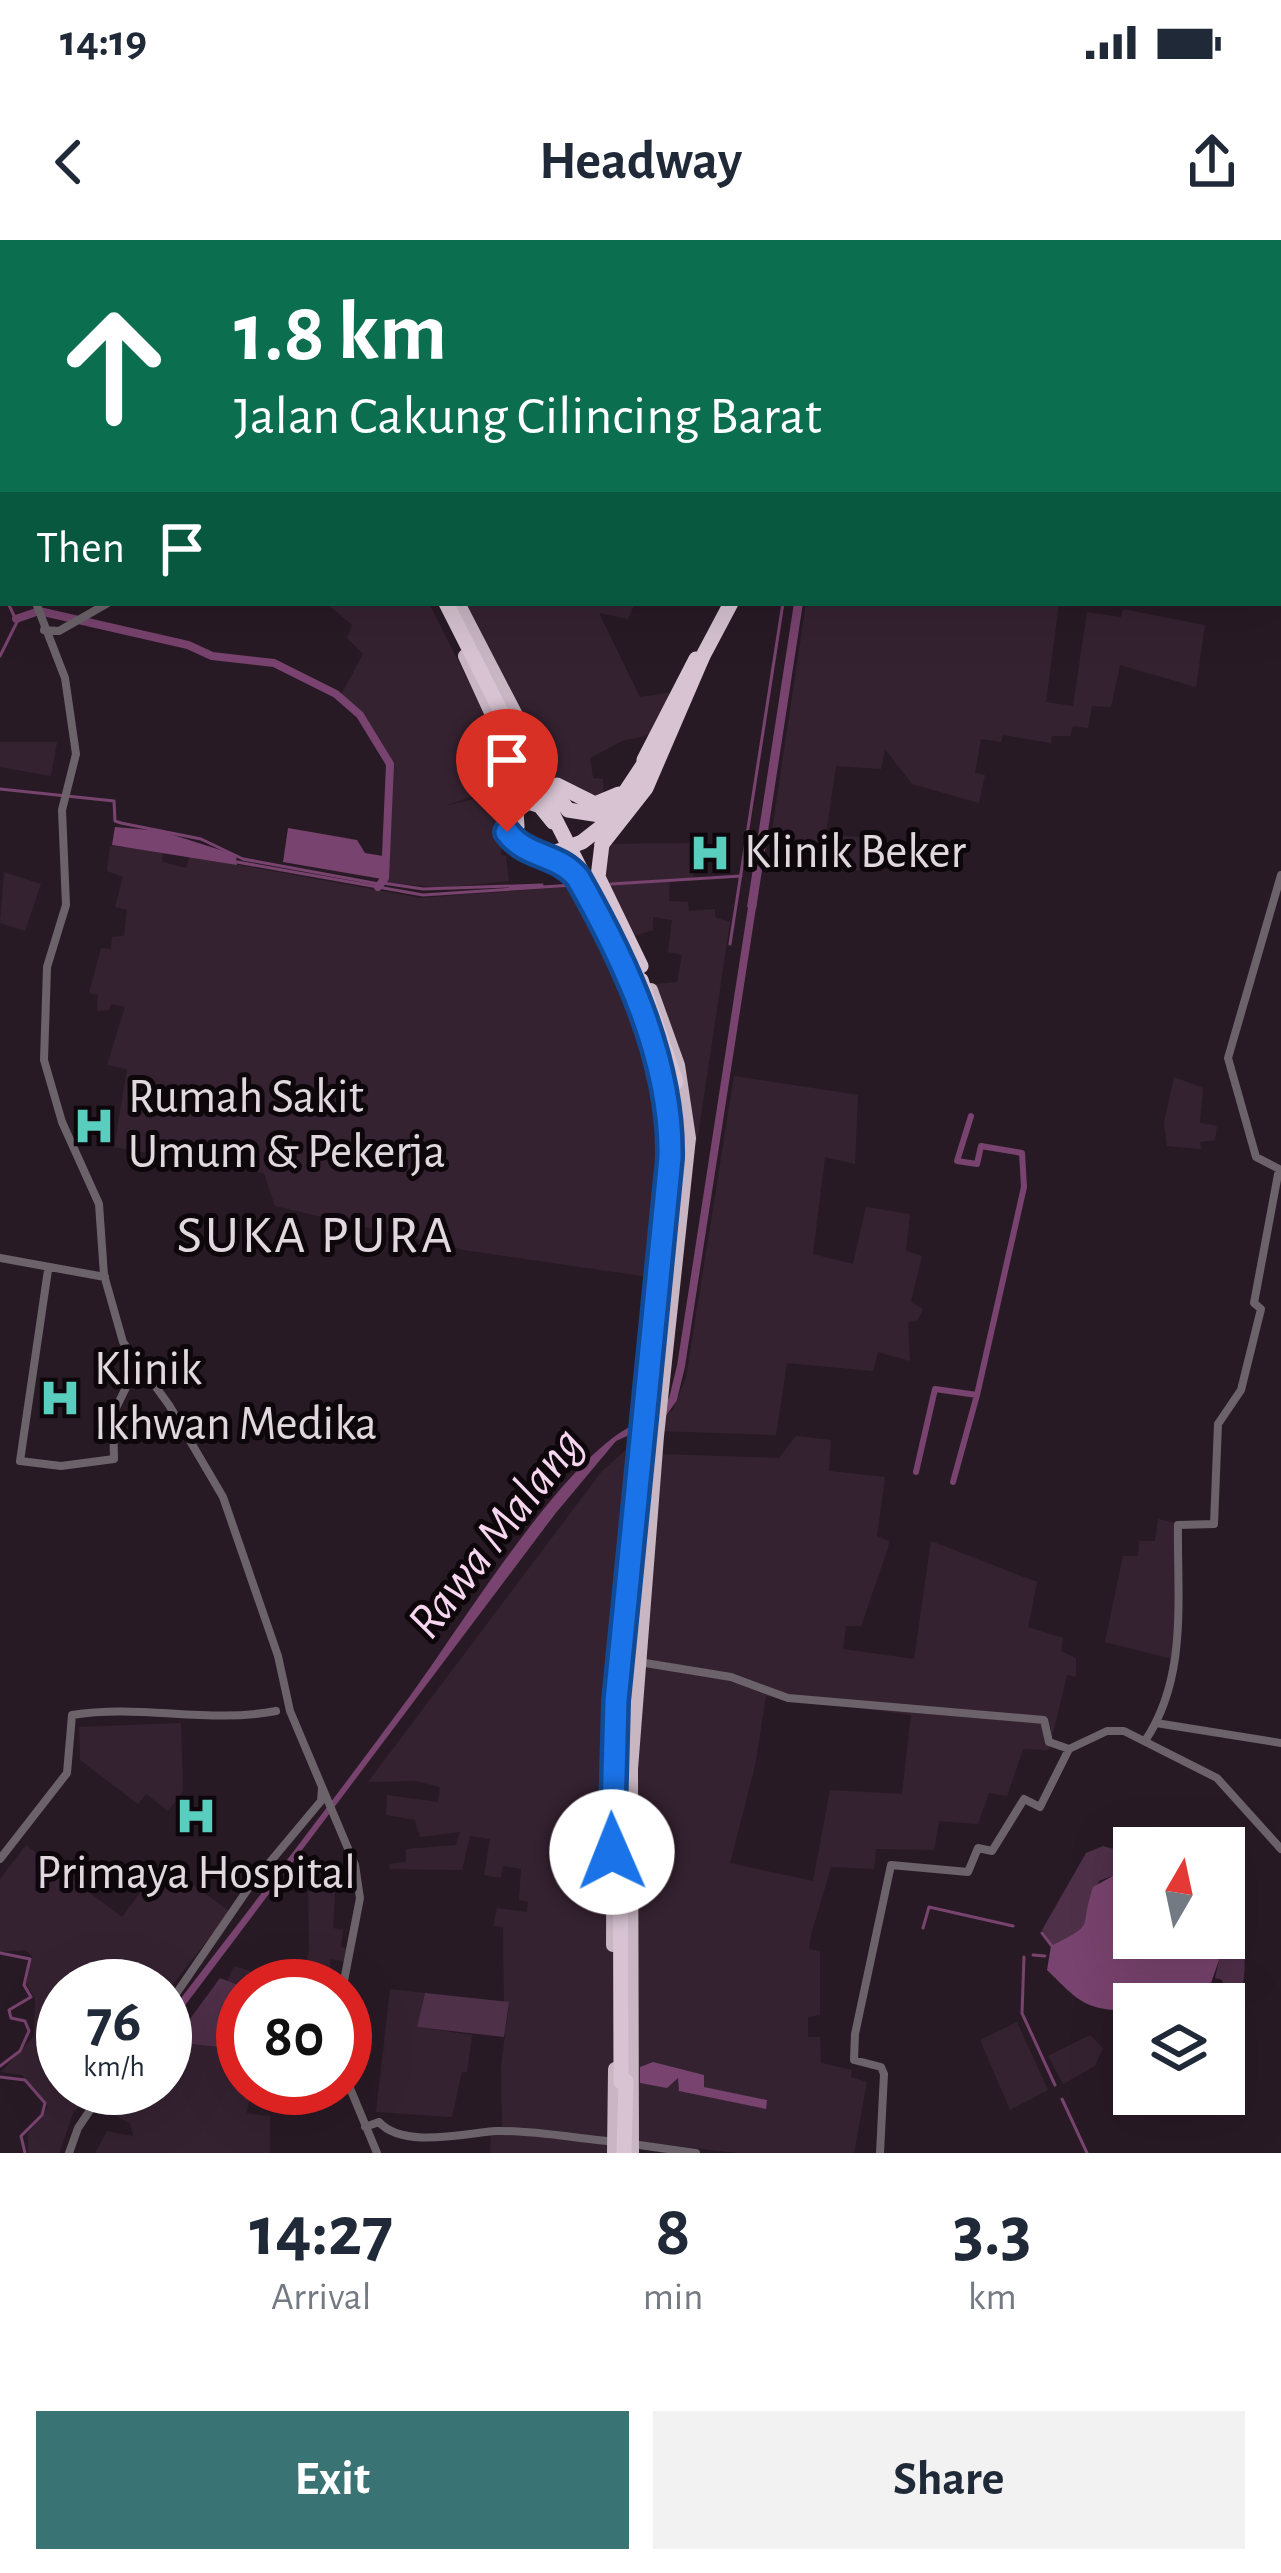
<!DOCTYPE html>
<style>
:root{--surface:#fff;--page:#f2f2f3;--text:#1f2937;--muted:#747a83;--accent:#397374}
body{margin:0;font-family:"Alegreya Sans",sans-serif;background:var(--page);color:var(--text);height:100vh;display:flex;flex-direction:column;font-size:45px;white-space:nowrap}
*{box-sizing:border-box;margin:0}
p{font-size:39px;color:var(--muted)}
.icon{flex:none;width:66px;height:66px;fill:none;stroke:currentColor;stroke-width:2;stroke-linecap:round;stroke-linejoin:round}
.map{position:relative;height:1913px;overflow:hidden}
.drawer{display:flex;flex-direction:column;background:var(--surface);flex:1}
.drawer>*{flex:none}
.guide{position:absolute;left:0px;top:0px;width:1281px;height:366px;box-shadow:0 12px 48px #0002;background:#0b6e4f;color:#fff;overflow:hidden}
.needle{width:78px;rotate:9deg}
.tools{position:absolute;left:1113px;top:1587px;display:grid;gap:24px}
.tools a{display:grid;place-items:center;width:132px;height:132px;border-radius:0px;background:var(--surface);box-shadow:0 12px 48px #0002;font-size:60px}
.speed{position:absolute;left:36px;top:1719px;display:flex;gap:24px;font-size:60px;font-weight:700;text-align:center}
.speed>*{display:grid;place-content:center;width:156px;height:156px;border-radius:50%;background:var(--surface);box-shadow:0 12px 48px #0002;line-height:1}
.speed small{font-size:30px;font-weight:400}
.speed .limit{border:18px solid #d22;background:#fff;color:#111}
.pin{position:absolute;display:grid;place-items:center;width:102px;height:102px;color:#fff;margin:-123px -51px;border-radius:50% 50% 50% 0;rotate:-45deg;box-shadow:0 0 12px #0007}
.pin .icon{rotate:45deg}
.me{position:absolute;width:132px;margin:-66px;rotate:359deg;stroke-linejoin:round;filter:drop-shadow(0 0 9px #0008)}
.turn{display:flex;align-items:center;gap:42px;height:252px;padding:0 36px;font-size:54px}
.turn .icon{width:156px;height:156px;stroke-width:2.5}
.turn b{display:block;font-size:84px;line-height:102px}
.then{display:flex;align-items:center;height:114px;padding:0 36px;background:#0003;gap:24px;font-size:45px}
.eta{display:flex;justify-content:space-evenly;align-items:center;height:204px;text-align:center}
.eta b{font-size:72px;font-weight:700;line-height:84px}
.button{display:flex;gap:24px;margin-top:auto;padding:24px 36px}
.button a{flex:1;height:138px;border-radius:0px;background:var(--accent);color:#fff;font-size:48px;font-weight:700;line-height:138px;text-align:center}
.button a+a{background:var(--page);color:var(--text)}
.status{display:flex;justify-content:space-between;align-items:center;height:84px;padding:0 60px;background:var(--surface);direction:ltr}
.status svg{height:33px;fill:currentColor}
header{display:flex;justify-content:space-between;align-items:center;height:156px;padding:0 36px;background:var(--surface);font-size:54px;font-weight:700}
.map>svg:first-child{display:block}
.built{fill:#352231;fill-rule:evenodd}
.green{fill:#4f3049}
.water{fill:#78436e}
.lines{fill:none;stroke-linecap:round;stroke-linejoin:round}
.stream{stroke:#78436e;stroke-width:3}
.canal{stroke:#78436e;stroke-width:6}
.river{stroke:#78436e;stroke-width:8}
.tertiary{stroke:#6b6369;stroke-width:8}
.secondary{stroke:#968a94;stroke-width:9}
.trunk{stroke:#c8b6c3;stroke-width:14}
.motorway{stroke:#d7c3d2;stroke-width:15}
.motorway-bridge{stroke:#d7c3d2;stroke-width:15}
.route-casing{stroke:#114b97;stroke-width:30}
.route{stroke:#1a73e8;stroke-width:21}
.labels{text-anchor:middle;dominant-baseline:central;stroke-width:10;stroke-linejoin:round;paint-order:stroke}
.poi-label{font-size:48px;fill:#e1d7de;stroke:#0d070c;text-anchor:start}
.water-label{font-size:51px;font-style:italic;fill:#f6d5ef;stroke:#0d070c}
.quarter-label{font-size:54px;letter-spacing:3px;fill:#e1d7de;stroke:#0d070c}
</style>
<div class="status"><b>14:19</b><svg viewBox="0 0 49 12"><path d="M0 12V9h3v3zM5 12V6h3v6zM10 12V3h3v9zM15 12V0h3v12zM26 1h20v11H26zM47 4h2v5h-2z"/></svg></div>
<header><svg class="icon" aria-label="back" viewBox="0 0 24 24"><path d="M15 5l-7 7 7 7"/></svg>Headway<svg class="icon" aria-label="share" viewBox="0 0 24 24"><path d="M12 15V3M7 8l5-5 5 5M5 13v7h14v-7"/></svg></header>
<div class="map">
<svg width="1281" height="1913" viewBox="0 0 1281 1913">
<rect width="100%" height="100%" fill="#281a25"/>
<path class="built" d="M326,363H429L498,500L472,515L481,532L508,519L509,526L507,544L445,566L497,553L503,556L501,615L506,616L509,641L441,648L386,642L393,529L361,475L340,457L363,414L347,398L352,385Z
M458,363H635L628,379L599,373L640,457L674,452L653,494L622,501L590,518L593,538L603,539L604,562L555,539Z
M806,363H1059L1046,462L1073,466L1087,372L1121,377L1123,369L1205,385L1196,447L1120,425L1111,467L1092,466L1088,488L1073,486L1070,496H1052L1051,503L1003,495L1001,502L981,499L975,533L985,535L979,563L912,544L885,509L881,529L836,526L826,594L887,600L882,630L766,631Z
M0,502H57L51,536L0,527Z
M695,603L693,639L670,642L669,661L688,662L689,671L715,669V677L730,682L697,902L687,901L647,745L677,742L682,715L668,712L672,680L653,677V690L627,698L604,643L603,604Z
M110,606L163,610L162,622L186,628L190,616L420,658L579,646L639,779L661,844L668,943L656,1038L464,1010L275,966L264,933L114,907L127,829L107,825L125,767L111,764L109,770L97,771L98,755L89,753L101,708L111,709L112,697L124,696L127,670L115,667L123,637L107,631Z
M4,632L41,644L25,691L0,683Z
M734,836L858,855L855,924L825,917L813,1014L853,1024L866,967L910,974L906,1011L922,1016L911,1062L923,1069L917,1081L908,1082L910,1121L878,1112L873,1131L787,1123L776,1195L660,1191L662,1179L672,1171L686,1138Z
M1174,837L1203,848L1200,883L1217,886L1215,900L1200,902L1201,909L1167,906L1164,883Z
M796,1196L831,1200L829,1231L885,1237L877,1296L889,1301L888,1308L861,1386H846L843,1409L914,1419L931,1301L1037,1342L1028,1387L1063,1398L1061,1411L1076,1418V1437L1067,1435L1049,1510L1023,1509L1007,1556L989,1553L978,1584L939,1581L934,1610L876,1609L874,1629L831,1627L811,1695L809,1709L820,1711V1775L808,1777V1797H820L821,1823L852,1830L851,1837L867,1842L854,1913H738L635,1901L630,1471L658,1214L779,1218ZM766,1456L911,1475L902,1554L830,1550L813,1641L730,1623L755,1526Z
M637,1200L618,1474L615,1913H490L491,1895H502L501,1827L509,1763L504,1762L503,1687L493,1686L497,1668L527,1672L528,1662L519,1660L521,1629L503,1626L501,1638L484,1635L490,1599L470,1596L462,1630L390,1629L389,1624L406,1622V1609L456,1605L460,1592L420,1597L415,1580L386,1575L387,1555L438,1562L440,1547L416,1541L368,1542L602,1231Z
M1158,1279L1179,1284L1176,1420L1105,1402L1123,1316H1138L1139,1301H1155Z
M181,1483L183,1551L168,1571L146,1554L138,1564L80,1520L79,1487Z
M26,1605L122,1677L163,1622L230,1672L165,1754V1746H63V1848H93L73,1874L59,1913H28V1893L48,1867L22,1835L1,1832L34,1796L35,1759L26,1743L32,1716L25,1710L0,1712V1639Z
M308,1651L335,1652L333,1688L343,1690L341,1707L349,1709L346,1722L330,1719V1746L243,1747L227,1741L234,1726L300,1746L309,1711Z
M390,1749L425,1753L417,1787L472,1795L467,1832H462L452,1877L376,1872Z
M1017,1782L1048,1850L1010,1870L980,1800Z
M1090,1795L1103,1808L1095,1826L1063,1844L1048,1816Z
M173,1802L236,1809L228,1834L243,1837V1848H251L247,1873L270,1876V1913H95L107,1891L133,1896L130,1884L116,1876L136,1848H165V1812Z"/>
<path class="green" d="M1103,1606L1134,1615V1639L1120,1633L1099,1641L1083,1690L1053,1705L1042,1690L1086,1613Z
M1224,1662C1249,1695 1251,1739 1232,1776L1222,1740L1215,1738L1219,1720L1214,1698H1224Z
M220,1738L243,1747V1789L236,1809L173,1802Z
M425,1753L509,1762L504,1797L417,1787Z"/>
<path class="water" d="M794,363H803L756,669L747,667Z
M115,587L161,591L236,615L237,625L112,605Z
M288,588L357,600L365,613L383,616L382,639L283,622Z
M637,1183L638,1191L616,1201L555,1274L165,1792V1779C247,1672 330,1565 410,1456C461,1387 564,1216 637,1183Z
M1118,1633L1134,1639V1698H1214L1219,1720L1210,1746L1166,1763L1134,1764V1771C1084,1770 1081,1763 1047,1730L1051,1706C1098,1682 1078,1692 1093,1647Z
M653,1822L704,1835V1847L767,1860L766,1869L679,1851L678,1838L667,1848L640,1843V1827Z"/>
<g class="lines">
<path class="stream" d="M839,3V0
M0,257L3,244
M0,353L3,355
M0,416L17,382L8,363
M0,549L114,561L115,581L121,583L201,599L243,619L379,644
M237,622L423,655L574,645
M383,643L423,649L542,645
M611,644L741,636
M730,704L783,363
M923,1688L929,1667L1013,1686
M1042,1693L1052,1706
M0,1713L30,1719L24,1745L31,1757L9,1770L11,1778L25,1781L29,1791L20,1811L0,1826
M1033,1715L1045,1716
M1024,1717L1022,1773L1055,1845
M0,1837L25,1840L45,1863L42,1875L21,1896L25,1913
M1062,1859L1087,1913"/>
<path class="canal" d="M916,1232L935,1149L977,1155L1024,947L1022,913L981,906L977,924L957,921L971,876
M953,1242L977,1155"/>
<path class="river" d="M1278,156L1281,152
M16,379L39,371L188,405L212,416L274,423L336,454L360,475L390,524L385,638L378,647
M661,1176L673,1159L681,1126L753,661"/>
<path class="tertiary" d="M1277,0L1281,4
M0,278L3,280
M36,363L65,438L76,514L62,570L66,665L47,727L44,820L62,882L99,964L104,1035L123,1102L169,1165L223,1257L278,1416L290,1471L355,1625L360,1658L343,1746
M44,390L59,391L108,363
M0,1018L105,1037
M48,1030L20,1221L61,1226L114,1219L113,1174L138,1123
M639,1422L731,1437L788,1458L1044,1480L1049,1502L1069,1509L1107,1491H1124L1217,1538L1281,1609
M1156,1483L1281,1503
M1145,1501C1188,1437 1177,1359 1178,1285L1214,1284L1218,1184L1241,1150L1261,1069L1254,1063L1279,929L1256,917L1228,818L1281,635
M0,1619L67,1533L72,1475C140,1464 208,1484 276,1471
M165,1770L250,1646L321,1561L322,1548
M345,1836L377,1913
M365,1887L379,1882C403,1909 466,1893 496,1891C536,1890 578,1899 618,1902
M632,1904L696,1913
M69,1913L78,1888L105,1848
M880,1913L884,1834L881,1827L854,1820L855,1794L891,1625L968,1632L978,1608L992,1611L1024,1559L1040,1567L1069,1509"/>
<path class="secondary" d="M0,189L3,184"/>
<path class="trunk" d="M324,0V3
M458,363L530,502
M465,416L511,516
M510,543L502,573L510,597
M538,615L564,624L582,645
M604,692L652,798L665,850
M613,1705L614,1499
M614,1913L615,1829
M632,1913L631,1529L657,1196L689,898L678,825L651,750"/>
<path class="motorway" d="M309,0L310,3
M1278,191H1281
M696,429L731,363
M518,493L548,543
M513,504C527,542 479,614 556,612
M644,520L696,419
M557,545L595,564L619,554
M517,587L516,571L528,562L540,566L553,582
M602,604L598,637L641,726
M629,1355L677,911L669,833
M620,1482L621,1842"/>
<path class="motorway-bridge" d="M446,363L640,747
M548,543L568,570L600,575L618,563L653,510
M602,604L646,548L702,418
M556,612L582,602L614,577
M641,740L676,842
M620,1482L629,1355
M624,1913L626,1841"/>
</g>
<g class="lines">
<g class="route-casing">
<path id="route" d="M507,592C526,618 558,613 578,638C625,721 672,820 670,918L616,1461L612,1612"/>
</g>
<use href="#route" class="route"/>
</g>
<defs>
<g id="hospital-bare" transform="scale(3.24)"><path d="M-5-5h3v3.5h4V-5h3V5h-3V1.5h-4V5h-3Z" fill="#59cebf" stroke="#0d070c" stroke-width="2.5" paint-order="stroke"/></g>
</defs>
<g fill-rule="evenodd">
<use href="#hospital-bare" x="710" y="613"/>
<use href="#hospital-bare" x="94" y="886"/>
<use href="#hospital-bare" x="60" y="1158"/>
<use href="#hospital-bare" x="196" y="1576"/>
</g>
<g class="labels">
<g class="poi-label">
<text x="744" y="613">Klinik Beker</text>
<text x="128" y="858">Rumah Sakit<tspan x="128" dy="55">Umum &amp; Pekerja</tspan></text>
<text x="94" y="1130">Klinik<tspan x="94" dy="55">Ikhwan Medika</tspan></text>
<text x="196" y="1634" text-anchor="middle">Primaya Hospital</text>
</g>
<g class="water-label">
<text transform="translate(496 1293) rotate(-52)">Rawa Malang</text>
</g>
<g class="quarter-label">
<text x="316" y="996">SUKA PURA</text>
</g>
</g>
</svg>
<div class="tools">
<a><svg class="needle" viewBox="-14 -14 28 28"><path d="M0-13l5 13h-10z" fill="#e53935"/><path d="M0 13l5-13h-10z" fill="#747a83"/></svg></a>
<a><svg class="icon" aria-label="layers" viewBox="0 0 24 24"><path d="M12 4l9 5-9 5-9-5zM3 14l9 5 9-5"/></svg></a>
</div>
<div class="speed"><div>76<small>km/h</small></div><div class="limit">80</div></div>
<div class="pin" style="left:507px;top:592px;background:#d93025"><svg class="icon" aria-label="arrive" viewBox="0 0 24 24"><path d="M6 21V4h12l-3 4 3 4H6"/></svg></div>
<svg class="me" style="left:612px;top:1612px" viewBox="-20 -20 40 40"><circle r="19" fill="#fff"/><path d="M0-13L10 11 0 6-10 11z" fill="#1a73e8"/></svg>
<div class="guide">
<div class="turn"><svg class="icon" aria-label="ahead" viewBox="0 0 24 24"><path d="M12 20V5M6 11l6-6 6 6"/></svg><div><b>1.8 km</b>Jalan Cakung Cilincing Barat</div></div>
<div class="then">Then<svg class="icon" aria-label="arrive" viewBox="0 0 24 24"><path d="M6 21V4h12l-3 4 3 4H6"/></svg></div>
</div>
</div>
<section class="drawer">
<div class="eta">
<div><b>14:27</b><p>Arrival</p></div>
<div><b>8</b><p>min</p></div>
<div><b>3.3</b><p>km</p></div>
</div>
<div class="button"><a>Exit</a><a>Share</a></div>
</section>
